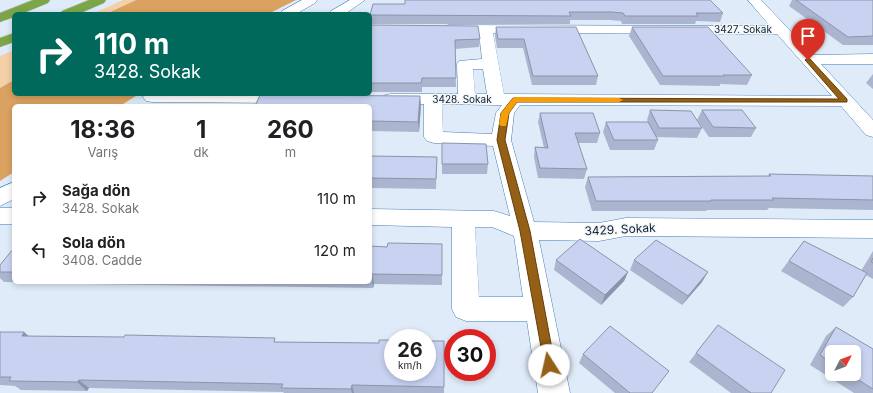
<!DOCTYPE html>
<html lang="tr">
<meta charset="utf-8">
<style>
:root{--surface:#fff;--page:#f6f6f6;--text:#202124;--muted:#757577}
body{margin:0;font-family:Inter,sans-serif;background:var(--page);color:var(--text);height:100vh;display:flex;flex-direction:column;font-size:15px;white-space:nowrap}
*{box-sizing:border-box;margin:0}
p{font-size:13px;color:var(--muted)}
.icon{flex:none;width:22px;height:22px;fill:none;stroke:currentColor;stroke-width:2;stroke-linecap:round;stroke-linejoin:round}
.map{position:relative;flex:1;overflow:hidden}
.sheet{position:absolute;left:12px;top:104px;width:360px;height:180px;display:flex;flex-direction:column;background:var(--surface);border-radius:6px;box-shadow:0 2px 6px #0003}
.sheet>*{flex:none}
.banner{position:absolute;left:12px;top:12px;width:360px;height:84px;border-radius:6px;box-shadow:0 2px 6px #0003;background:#00695c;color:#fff;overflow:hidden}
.needle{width:26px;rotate:48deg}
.buttons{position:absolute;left:825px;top:345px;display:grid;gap:8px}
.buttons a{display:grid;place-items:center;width:36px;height:36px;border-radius:6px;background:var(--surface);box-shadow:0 2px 6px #0003;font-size:20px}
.speed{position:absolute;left:384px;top:329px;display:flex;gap:8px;font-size:20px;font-weight:700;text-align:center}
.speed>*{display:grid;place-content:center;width:52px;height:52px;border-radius:50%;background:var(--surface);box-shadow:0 2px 6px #0003;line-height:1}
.speed small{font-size:10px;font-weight:400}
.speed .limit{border:6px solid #d22;background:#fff;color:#111}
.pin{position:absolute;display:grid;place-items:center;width:34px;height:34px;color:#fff;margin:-41px -17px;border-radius:50% 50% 50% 0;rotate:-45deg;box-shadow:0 0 4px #0007}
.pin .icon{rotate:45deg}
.me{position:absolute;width:44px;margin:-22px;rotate:350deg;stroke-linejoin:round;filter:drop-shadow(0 0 3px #0008)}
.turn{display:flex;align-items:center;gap:14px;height:84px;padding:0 16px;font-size:18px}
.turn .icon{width:52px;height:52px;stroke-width:2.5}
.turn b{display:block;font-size:28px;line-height:34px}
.eta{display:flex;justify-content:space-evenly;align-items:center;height:68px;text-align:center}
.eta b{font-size:24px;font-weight:700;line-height:28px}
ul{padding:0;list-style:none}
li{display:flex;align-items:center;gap:12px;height:52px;padding:0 16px}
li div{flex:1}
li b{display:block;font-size:15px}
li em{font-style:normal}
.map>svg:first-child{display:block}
.green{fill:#f4d0a9}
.forest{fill:#daa260}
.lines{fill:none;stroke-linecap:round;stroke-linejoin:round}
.minor-casing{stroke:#4480b9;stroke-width:1}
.highway-casing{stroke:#c3cacf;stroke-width:1}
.minor{fill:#fff;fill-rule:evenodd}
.highway{fill:#7ca549;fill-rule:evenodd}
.wall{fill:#acb5cf;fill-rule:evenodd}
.shaded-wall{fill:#8c94a9}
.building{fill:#c8d3f1;stroke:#8c94a9}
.route{fill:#956016;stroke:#613e0e}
.slow{fill:#f59e0b}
.labels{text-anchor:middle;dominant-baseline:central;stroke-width:3;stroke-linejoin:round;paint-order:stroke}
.far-street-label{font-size:10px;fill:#072138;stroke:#f6f6f6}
.street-label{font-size:12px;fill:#072138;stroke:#f6f6f6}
</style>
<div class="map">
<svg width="873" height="393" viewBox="0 0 873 393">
<rect width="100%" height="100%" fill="#dfebf8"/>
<path class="green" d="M123,0H136L106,14H92Z
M14,50V80L0,88V56Z"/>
<path class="forest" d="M136,0H296L268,14H106Z
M14,80V94H139L120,106H14V172L0,181V88Z"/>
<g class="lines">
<g class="minor-casing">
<path id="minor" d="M302,0H317L315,3L296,14H280L282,11Z
M350,0H365L345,14H329L331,11Z
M748,0H761L813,55L873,54V64H821L873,120V137L866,135L841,106L520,105L514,113L511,140L534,222L599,223L626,218L873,220V238L626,236L599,241L539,240L570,393H538L527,321H466L456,317L452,309V227L370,225V209L494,211L510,216L493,146L434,143L427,141L424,137V104H391L385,103L382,99L385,95L391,94H458L457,64L459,61L482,59L479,33L444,32L442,29L444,26L449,25L770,26ZM493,33L777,34L832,96L504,94ZM473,69H483L487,94H475ZM442,104L496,105H502L496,113L492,134L443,132ZM475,227H492L514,236L523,297H479Z
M145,94H294L298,98L295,102L289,103L152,102L146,101L143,97Z
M14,182V199L0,206V188Z
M0,208H14V224H0Z"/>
</g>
<g class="highway-casing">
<path id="highway" d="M33,0H50L48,3L21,14H14V17L0,22V13Z
M89,0H106L104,3L78,14H60L62,11Z
M14,33V42L0,47V38Z"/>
</g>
<use href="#minor" class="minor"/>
<use href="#highway" class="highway"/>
</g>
<path class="wall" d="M792,0H873V45H843L789,6Z
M373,4L723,13L720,22L696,21L695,24H622L621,21L610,20H570V24H371L370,15Z
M370,25L480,39L479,47L455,49L456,87H422V92H370Z
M496,27H576L598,76L596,85H532L523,48H497L495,36Z
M632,27L752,75L747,85L720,84V86L660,85L629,36Z
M873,74V89L866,83Z
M421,105L419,132L370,131V106Z
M650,110L702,128L697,138L656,137L658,140L654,150H610L603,132L606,122H648L647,120Z
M702,110L756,128L751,137H709L697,120Z
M540,113L600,133L597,143H578L587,169L584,179L538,178L534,157L535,147L544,148L538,122Z
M442,143L488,164L487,174H442Z
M370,156L437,157L436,189L370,188Z
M769,174L873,176V210L769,208L767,210H707L706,211H592L585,187L588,177L768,176Z
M804,241L861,271L873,251V279L866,275L853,297L843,307L781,271Z
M442,244V285L374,284L373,288L85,284L84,283L4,282L0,278V265L14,248V282H370V246L387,247Z
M556,260L628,272L624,281L601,305L554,270Z
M634,260L702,282L682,305L630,270Z
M718,325L771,393H731L689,362Z
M836,327L873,349V393H854L810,365L826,336ZM832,352L854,374H832Z
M0,332H24L28,336L277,342L379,343L444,341V393H284L283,392L89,388L87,391L21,390L15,386L0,385Z
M583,354L669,371L652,393H615L579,363Z"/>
<path class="shaded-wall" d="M420,96L421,105L419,132L418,122Z
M628,272L624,281L601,305L605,295Z
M708,272L702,282L682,305L688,296Z
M372,274L374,284L373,288L372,279Z
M24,332L35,342L22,336Z
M79,380L89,388L87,391L77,382Z
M352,385L354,393H352L351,389Z"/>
<path class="building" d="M405,0H710L723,13H696L698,16H625L623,13L612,12H569L571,16L370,15L373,4H405Z
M796,0H873V36L848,37Z
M370,25L478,26L480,39L455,40L456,78H422L421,83H370Z
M496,27H576L598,76H533L524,39H498Z
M632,27H708L752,75H723L724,76H663Z
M260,95L420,96L418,122L370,121V106H255Z
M650,110L691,111L702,128H659Z
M702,110H742L756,128L713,127Z
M540,113H593L600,133H575L587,169L540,168L535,147L548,148Z
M606,122H648L658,140H614Z
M442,143L486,144L488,164H442Z
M370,156L437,157L436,179L370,178Z
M769,174L873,176V200L772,198L774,200H711V201H596L588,177L771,176Z
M580,239L628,272L605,295L556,260Z
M656,240L708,272L688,296L634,260Z
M804,241L867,273L853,297L789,261Z
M388,243L442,244V275L372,274V279H370V246L387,247Z
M14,248V272H0V265Z
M873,258V263L871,262Z
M718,325L785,370L771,393H751L696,353Z
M610,326L669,371L652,393H630L583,354Z
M836,327L873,349V389L849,374H854V352H832V363L820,355Z
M0,332H24L22,336L124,337L125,335L275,338L274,342L379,343V340H393V372H427V341H444V387L352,385L351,389L281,388L283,384L79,380L77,382L9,381L11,377H0Z"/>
<path class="route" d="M808,58L810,59L847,99V102H517L509,113L505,140L530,231L555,365L554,369L549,371L545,369L520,231L497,140L501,113L513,98L839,99L806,61L805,60Z"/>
<path class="slow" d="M515,97L619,98L623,100L619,102H517L509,113L506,126H501L499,124L501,113L513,98Z"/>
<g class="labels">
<g class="far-street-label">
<text x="743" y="29">3427. Sokak</text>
<text x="462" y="99">3428. Sokak</text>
</g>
<g class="street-label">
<text transform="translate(620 229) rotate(-3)">3429. Sokak</text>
</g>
</g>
</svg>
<div class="buttons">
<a><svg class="needle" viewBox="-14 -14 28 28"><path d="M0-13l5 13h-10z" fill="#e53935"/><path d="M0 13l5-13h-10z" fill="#757577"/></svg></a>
</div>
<div class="speed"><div>26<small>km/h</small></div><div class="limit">30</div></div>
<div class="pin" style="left:808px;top:60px;background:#d93025"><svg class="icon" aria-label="arrive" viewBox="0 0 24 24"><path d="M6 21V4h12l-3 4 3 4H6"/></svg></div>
<svg class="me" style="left:549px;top:365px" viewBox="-20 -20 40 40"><circle r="19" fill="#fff"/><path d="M0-13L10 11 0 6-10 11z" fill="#956016"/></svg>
<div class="banner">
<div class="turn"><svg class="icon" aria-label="right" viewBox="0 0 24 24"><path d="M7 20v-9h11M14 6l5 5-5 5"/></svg><div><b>110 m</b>3428. Sokak</div></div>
</div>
<section class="sheet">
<div class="eta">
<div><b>18:36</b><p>Varış</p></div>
<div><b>1</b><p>dk</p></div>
<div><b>260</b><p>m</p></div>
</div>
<ul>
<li><svg class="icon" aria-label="right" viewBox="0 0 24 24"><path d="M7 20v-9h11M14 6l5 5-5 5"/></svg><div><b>Sağa dön</b><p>3428. Sokak</p></div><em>110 m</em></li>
<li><svg class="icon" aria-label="left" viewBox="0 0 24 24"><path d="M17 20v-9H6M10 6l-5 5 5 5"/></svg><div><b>Sola dön</b><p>3408. Cadde</p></div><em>120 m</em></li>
</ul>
</section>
</div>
